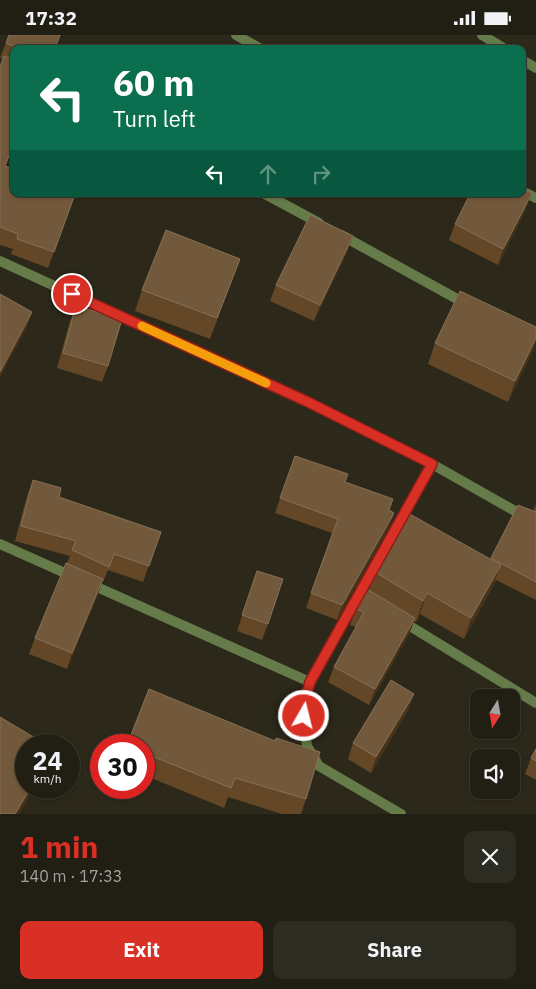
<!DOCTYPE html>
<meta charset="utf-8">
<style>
:root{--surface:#211f14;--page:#2d2c22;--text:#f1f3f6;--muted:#a2a2a0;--line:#3e3d34;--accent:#d93025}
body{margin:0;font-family:"IBM Plex Sans",sans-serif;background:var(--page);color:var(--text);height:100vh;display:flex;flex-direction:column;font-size:19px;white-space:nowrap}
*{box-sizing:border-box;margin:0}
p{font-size:16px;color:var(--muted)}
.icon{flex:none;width:28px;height:28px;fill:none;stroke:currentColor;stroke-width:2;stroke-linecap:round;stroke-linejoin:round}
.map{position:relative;height:779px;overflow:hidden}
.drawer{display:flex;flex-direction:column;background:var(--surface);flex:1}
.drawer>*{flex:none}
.hud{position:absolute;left:10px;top:10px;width:516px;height:152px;border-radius:10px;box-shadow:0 1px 4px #0004,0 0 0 1px var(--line);background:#0b6e4f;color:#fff;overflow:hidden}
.needle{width:32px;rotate:191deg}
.tools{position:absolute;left:470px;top:654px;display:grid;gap:10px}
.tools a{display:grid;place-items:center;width:50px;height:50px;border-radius:10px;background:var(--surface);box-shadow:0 1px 4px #0004,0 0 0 1px var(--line);font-size:25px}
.speed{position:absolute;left:15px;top:699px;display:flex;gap:10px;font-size:25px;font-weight:700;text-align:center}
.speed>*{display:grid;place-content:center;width:65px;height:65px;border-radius:50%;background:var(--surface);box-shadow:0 1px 4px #0004,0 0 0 1px var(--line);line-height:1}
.speed small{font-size:12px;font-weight:400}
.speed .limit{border:8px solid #d22;background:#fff;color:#111}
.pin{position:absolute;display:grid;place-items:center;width:42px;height:42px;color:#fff;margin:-21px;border:2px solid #fff;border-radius:50%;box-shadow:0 1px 5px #0007}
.me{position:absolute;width:55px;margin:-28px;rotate:8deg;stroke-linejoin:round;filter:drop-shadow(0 0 4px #0008)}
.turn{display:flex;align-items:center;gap:18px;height:105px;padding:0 20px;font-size:22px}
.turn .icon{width:65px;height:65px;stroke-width:2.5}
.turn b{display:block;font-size:35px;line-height:42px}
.lanes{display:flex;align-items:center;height:48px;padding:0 20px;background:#0003;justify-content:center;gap:25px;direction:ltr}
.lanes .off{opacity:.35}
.round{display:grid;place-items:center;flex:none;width:52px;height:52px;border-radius:10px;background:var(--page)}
.head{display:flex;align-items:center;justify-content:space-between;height:85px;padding:0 20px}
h1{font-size:30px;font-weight:700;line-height:38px;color:var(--accent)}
.action{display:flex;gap:10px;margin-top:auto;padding:10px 20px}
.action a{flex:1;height:58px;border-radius:10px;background:var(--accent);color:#fff;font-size:20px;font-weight:700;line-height:58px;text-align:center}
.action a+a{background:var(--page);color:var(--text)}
.status{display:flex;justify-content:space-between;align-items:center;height:35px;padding:0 25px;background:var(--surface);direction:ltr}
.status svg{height:14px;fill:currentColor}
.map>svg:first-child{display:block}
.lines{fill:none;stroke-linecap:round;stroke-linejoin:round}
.street{stroke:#657b4a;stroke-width:10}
.wall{fill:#644727}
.shaded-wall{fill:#473319}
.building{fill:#73593b;stroke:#877156}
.route-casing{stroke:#8d1f18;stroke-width:12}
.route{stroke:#d93025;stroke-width:9}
.slow{stroke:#f59e0b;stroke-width:9}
</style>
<div class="status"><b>17:32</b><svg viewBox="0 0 49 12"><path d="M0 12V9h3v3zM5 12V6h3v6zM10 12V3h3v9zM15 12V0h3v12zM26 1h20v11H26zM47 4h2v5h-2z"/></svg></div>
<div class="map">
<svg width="536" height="779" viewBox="0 0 536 779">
<rect width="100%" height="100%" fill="#2c291a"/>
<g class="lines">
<path class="street" d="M236,0L261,14
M482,0L505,14
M522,25L536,33
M522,156L536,163
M265,159L319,188
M341,200L468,270
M0,226L308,367L432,429L536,488
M0,509L74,542
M88,548L310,647
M400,585L536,668
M401,779L319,731L307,711L304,692V670L310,647L432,429"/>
</g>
<path class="wall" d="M9,0L55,14H14V108L5,131L75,159L48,233L11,219L13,214L0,210V32L3,24L0,23Z
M526,174L498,230L449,205L455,189Z
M353,201L347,217L314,286L270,266L276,250Z
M232,245L210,304L135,276L142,255Z
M76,271L108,331L102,347L57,333L70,286Z
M536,292V306L533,315L508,367L428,329L435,308Z
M295,421L345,447L394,478L389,492L337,585L306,573L332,498L275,478Z
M33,445L59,462L161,497L143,547L108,535L103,547H102L67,634L29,619L35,603L70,521L15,506L27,461Z
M536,469V565L496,545L493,551L464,604L420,579L416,587L414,586L409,599L369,670L328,647L334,632L356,592L350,590L356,574L369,555L375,537L490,524L518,470L533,476Z
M257,536L268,589L262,605L237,596Z
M414,659L408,675L371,738L348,724L353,708Z
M275,705L306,764L301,779H282L228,762L224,773L144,740V710Z
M536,714V745L525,739L531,723Z"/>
<path class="shaded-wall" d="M532,158L526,174L498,230L503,214Z
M353,201L347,217L314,286L320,270Z
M32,277L27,292L0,342V337Z
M536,303V306L533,315L508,367L515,346Z
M394,478L389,492L337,585L342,570Z
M501,530L493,551L464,604L471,583Z
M103,544L98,560L67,634L72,618Z
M427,558L420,579L416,587L423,566Z
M415,583L409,599L369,670L375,654Z
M414,659L408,675L371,738L376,722Z
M31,752H35L19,779H15Z"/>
<path class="building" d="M9,0H60L55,14H20L6,8Z
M4,21L14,25V108L5,131L14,134V159H75L54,217L17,204L18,199L0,192V32Z
M522,154L532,158L503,214L455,189L470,159H522Z
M310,180L353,201L320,270L276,250Z
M166,195L240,224L217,283L142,255Z
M460,256L536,292V303L515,346L435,308Z
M0,259L32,277L0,337Z
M76,271L122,284L108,331L63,318Z
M295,421L348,439L345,447L393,464L389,475L394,478L342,570L311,558L338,484L280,463Z
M33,445L61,453L59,462L161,497L149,531L114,519L109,532L72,515L76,506L21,491Z
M518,470L536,477V547L491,523Z
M408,478L501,530L471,583L427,558L423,566L375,537Z
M66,528L103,544L72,618L35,603Z
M257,536L283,544L268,589L242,580Z
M367,554L415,583L375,654L334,632L364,577L356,574Z
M391,645L414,659L376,722L353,708Z
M149,654L275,706L276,703L320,717L306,764L235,743L231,753L144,718V710H127Z
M0,682L47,710H26V752H31L15,779H0Z
M536,714V726L531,723Z"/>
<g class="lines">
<g class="route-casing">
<path id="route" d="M72,259L308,367L432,429L310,647L304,670V681"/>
</g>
<use href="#route" class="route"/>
<path class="slow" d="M142,291L266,348"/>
</g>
</svg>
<div class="tools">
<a><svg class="needle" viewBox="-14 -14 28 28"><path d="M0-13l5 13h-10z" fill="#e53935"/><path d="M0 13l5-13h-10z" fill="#a2a2a0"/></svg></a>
<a><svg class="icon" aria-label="sound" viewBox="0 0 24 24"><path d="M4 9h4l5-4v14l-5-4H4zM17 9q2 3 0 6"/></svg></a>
</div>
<div class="speed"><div>24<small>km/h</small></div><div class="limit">30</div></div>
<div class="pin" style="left:72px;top:259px;background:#d93025"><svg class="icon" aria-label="arrive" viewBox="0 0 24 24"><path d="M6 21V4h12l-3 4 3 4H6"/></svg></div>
<svg class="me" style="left:304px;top:681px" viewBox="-20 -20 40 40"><circle r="17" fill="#d93025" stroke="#fff" stroke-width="3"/><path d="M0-11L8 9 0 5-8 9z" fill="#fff"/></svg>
<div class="hud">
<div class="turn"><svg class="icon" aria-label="left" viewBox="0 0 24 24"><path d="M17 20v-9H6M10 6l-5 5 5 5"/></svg><div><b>60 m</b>Turn left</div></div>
<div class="lanes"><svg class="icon" aria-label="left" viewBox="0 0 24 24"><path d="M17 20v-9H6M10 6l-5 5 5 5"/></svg><svg class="icon off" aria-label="ahead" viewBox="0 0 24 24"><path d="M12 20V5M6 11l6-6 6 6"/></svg><svg class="icon off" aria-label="right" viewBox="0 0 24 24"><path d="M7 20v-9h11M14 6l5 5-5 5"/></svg></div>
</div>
</div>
<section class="drawer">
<div class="head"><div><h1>1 min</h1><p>140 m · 17:33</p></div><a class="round"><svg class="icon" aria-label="close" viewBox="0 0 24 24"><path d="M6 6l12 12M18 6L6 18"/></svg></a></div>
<div class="action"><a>Exit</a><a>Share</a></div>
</section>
